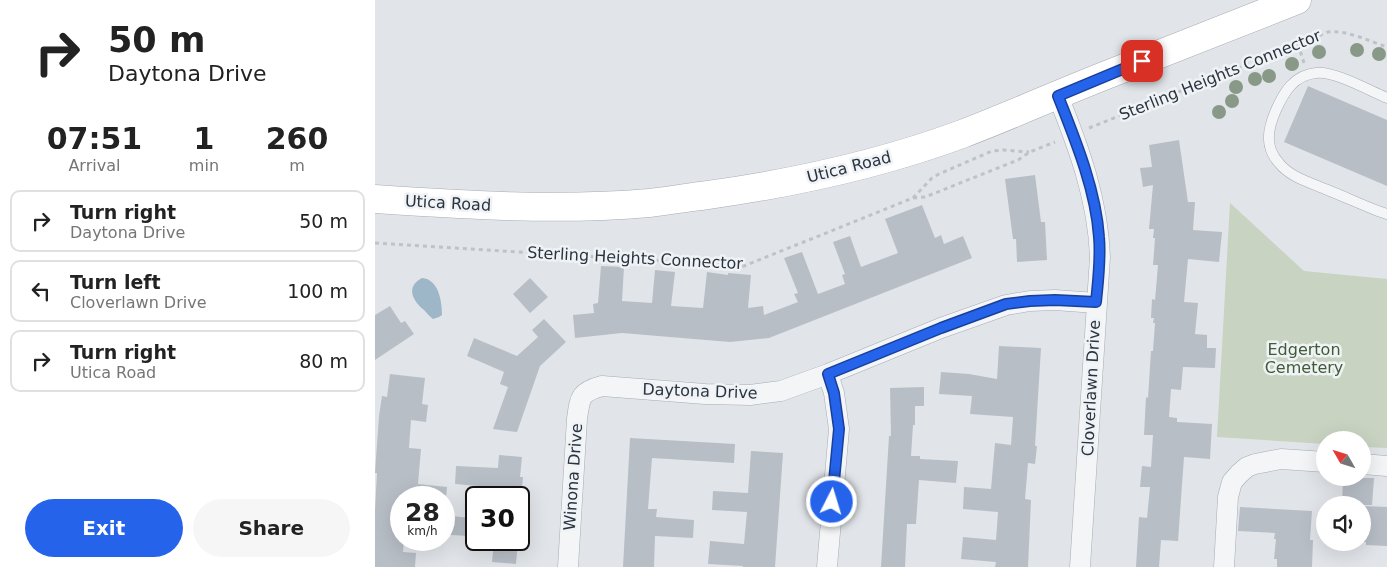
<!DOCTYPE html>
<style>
:root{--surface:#fff;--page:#f6f6f6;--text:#222;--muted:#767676;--line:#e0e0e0;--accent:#2563eb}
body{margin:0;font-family:"DejaVu Sans",sans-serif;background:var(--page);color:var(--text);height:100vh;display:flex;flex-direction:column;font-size:19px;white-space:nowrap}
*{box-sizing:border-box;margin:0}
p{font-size:16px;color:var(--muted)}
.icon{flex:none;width:28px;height:28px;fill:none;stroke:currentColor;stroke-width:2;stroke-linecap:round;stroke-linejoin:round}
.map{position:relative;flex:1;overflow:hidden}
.drawer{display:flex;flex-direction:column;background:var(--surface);width:375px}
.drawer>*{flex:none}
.top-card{background:#fff;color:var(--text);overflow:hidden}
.needle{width:32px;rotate:309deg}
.tools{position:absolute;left:941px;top:431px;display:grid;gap:10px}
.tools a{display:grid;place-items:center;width:55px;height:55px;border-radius:50%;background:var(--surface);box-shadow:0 5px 20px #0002;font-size:25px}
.speed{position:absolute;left:15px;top:486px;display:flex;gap:10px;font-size:25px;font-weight:700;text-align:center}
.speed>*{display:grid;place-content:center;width:65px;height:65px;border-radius:50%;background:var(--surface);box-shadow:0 5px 20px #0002;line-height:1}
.speed small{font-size:12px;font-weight:400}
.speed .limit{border:2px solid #111;border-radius:8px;background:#fff;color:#111}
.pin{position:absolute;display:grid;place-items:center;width:42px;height:42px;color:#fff;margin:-21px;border-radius:10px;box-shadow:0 2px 8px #0006}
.me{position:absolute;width:55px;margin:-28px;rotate:5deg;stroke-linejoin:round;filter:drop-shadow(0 0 4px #0008)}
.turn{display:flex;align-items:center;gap:18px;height:105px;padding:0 25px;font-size:22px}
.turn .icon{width:65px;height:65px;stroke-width:2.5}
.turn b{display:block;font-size:35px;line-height:42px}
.eta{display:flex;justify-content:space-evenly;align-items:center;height:85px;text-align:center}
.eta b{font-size:30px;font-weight:700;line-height:35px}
.cta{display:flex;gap:10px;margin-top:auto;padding:10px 25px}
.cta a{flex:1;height:58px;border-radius:30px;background:var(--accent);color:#fff;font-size:20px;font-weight:700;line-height:58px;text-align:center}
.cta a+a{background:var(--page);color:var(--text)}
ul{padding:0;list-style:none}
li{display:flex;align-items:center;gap:15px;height:62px;margin:0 10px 8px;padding:0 15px;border:2px solid var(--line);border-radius:10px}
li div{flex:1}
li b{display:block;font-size:19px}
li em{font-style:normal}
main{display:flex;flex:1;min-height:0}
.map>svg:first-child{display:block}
.green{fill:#c8d3c2}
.water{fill:#9db6c8}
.building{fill:#b8bec6}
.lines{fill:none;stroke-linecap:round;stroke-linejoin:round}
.lane-casing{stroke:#a6acb3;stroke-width:11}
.street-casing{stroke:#a6acb3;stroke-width:21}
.secondary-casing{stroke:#a6acb3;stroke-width:29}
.path{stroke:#bfc3c7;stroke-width:3;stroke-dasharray:4 4;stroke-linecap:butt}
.lane{stroke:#f3f5f7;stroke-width:10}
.street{stroke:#f3f5f7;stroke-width:20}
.secondary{stroke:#fff;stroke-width:28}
.tree{fill:#899987}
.route-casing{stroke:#184099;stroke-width:12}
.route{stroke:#2563eb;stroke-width:9}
.labels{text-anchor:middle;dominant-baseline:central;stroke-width:5;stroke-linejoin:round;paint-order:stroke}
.street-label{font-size:16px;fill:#2a3440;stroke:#f0f3f6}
.park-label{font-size:16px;fill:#415b37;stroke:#f0f3f6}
</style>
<main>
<section class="drawer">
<div class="top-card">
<div class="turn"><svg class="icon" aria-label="right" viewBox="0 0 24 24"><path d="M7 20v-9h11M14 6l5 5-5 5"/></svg><div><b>50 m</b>Daytona Drive</div></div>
</div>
<div class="eta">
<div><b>07:51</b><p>Arrival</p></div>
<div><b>1</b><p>min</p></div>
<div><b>260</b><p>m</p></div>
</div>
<ul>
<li><svg class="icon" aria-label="right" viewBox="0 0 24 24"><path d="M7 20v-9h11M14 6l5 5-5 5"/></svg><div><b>Turn right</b><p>Daytona Drive</p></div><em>50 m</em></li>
<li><svg class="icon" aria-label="left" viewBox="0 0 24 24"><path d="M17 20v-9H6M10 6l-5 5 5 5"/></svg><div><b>Turn left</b><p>Cloverlawn Drive</p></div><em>100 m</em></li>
<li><svg class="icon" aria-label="right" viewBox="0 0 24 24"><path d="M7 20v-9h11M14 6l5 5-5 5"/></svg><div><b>Turn right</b><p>Utica Road</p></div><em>80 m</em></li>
</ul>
<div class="cta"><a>Exit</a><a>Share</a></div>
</section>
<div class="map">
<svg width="1012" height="567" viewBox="0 0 1012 567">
<rect width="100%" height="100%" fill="#e1e5e9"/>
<path class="green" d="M855,203L929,271L1012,279V448L988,447V440H950V444L842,437Z"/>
<path class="water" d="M47,278C64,279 67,302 67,315L64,317L58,319C54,316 52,313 49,310C38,301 30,287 47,278Z"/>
<path class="building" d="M933,86L1012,120V186L909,142Z
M804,140L813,202H820L818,230L847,232L844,262L813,259L809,302L823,303L820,334L832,335V348H841L840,368L808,367L806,390L796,389L794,417L802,418V422L837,424L835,459L809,457L803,541L786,540L784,567H761L764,517L772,518L775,487H765L767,466L776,467L778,435H769L771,397L773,398L776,351H778L780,323H778L779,318H776L777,299L780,300L783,265H778L780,238H778L779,229H774L778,185L768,187L765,168L777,167L774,145Z
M660,175L666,222H670L672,260L642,262L641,239H638L630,179Z
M547,205L560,238L566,235L569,244L588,236L597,258L394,338L355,342L247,333L200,338L198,315L219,313L218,304L223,303L226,266L249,267L247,301L277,303L280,270L300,272L296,306L328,308L332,272L353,275V273L376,275L373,308L388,306L389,315L423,302L419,294L423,293L409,258L427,252L443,294L470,284L467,275L470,274L458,242L475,236L486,267L523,253L510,219Z
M155,278L173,297L155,313L138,294Z
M15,306L26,323L30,321L39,334L0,360V315Z
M169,319L191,342L165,366L142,432L118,429L133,387L125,384L129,372L92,356L99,338L142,356L163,337L157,330Z
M624,346L666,348L660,446H662L660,464L653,463L650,499L656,500L653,567H620L621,562L586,559L588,537L621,540L623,512L588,509L589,487L616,489L620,443L636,445L638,417L595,414L597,396L564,394L566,372L594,374L622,379Z
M15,374L50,378L47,404L53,405L51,422L36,420L34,448L46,449L43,484L72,487L71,498H26V540H29L28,552L41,553L40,567H0V510L2,473H0L4,416L7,396L12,397Z
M549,387V406H540V425H538L536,456H545V459L583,461L581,483L544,480L541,524H532L530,567H506L514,436H516L515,388Z
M255,438L360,444L359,463L277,458L273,509H282L281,517L319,520L318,538L280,536L279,567H248Z
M376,451L408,453L400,567H368V566L333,564L335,541L369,544L372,512L337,510L338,491L373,493Z
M124,455L147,457L145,477H148L146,498H114L115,487L80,484L81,466L123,468Z
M968,478H999L997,505H967Z
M988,506L1012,507V546L991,545V542H988Z
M865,507L937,511L935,540H938L937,567H902V559H899L901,539H899L900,533L863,531Z
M77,516L96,518L95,536L76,535Z
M119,540H143L141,564L117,562Z"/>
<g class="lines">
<g class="lane-casing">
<path id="lane" d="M1012,98C993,90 960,71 941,73C919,75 909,92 901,110C893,128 889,147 904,163C915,177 934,182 950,189C968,196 985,204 1003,211L1012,214"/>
</g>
<g class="street-casing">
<path id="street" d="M683,96C704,148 723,200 725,257L705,567
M988,464L1012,466
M193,567L202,419C205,397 205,392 227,386L330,394L375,395L406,391L453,374L566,328L631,305L655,301L680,300L721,303
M452,567L464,429L459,393L453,374
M849,567L853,497L857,482L864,474L872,467L880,464L906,459L950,462"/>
</g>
<g class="secondary-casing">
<path id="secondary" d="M0,199C91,205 182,211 274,203C291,201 309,198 326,196C414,184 503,165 587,134C637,115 685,93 734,74C796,49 859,25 922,0"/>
</g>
<path class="path" d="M923,44L929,63
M714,128L953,32C972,30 994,41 1012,47
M538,198L557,178L564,174L617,151L628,150L654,152
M0,243L369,266L538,198L550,197L643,160L655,152L680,142"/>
<use href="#lane" class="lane"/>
<use href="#street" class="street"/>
<use href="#secondary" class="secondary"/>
</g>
<g class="tree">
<circle cx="982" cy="50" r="7"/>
<circle cx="944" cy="52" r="7"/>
<circle cx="1004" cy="54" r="7"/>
<circle cx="917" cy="64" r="7"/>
<circle cx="894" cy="76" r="7"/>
<circle cx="880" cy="79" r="7"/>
<circle cx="861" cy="87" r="7"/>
<circle cx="857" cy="101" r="7"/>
<circle cx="844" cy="112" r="7"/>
</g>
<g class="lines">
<g class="route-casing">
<path id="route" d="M457,502L464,429L459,393L453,374L566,328L631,304L655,301L680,300L721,302C723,281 726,259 724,237C721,190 700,139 683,96L767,61"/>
</g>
<use href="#route" class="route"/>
</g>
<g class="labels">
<g class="street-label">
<text transform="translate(845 75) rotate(-22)">Sterling Heights Connector</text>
<text transform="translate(474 167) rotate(-14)">Utica Road</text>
<text transform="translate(73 203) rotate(3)">Utica Road</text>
<text transform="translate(260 258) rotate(3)">Sterling Heights Connector</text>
<text transform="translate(716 388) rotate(-87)">Cloverlawn Drive</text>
<text transform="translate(325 391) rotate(2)">Daytona Drive</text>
<text transform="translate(198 477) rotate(-86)">Winona Drive</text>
</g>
<g class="park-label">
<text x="929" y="349">Edgerton<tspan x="929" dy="18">Cemetery</tspan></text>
</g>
</g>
</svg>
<div class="tools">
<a><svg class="needle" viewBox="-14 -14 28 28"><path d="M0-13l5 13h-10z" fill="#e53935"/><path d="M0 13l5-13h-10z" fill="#767676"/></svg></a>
<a><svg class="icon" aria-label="sound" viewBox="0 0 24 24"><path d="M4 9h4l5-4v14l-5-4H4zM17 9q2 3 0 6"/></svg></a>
</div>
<div class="speed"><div>28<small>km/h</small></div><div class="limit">30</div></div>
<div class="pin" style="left:767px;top:61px;background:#d93025"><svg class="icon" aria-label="arrive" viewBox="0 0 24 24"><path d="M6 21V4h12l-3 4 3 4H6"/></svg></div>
<svg class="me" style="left:457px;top:502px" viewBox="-20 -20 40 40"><circle r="17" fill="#2563eb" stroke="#fff" stroke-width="3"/><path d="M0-11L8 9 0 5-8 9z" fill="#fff"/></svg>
</div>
</main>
